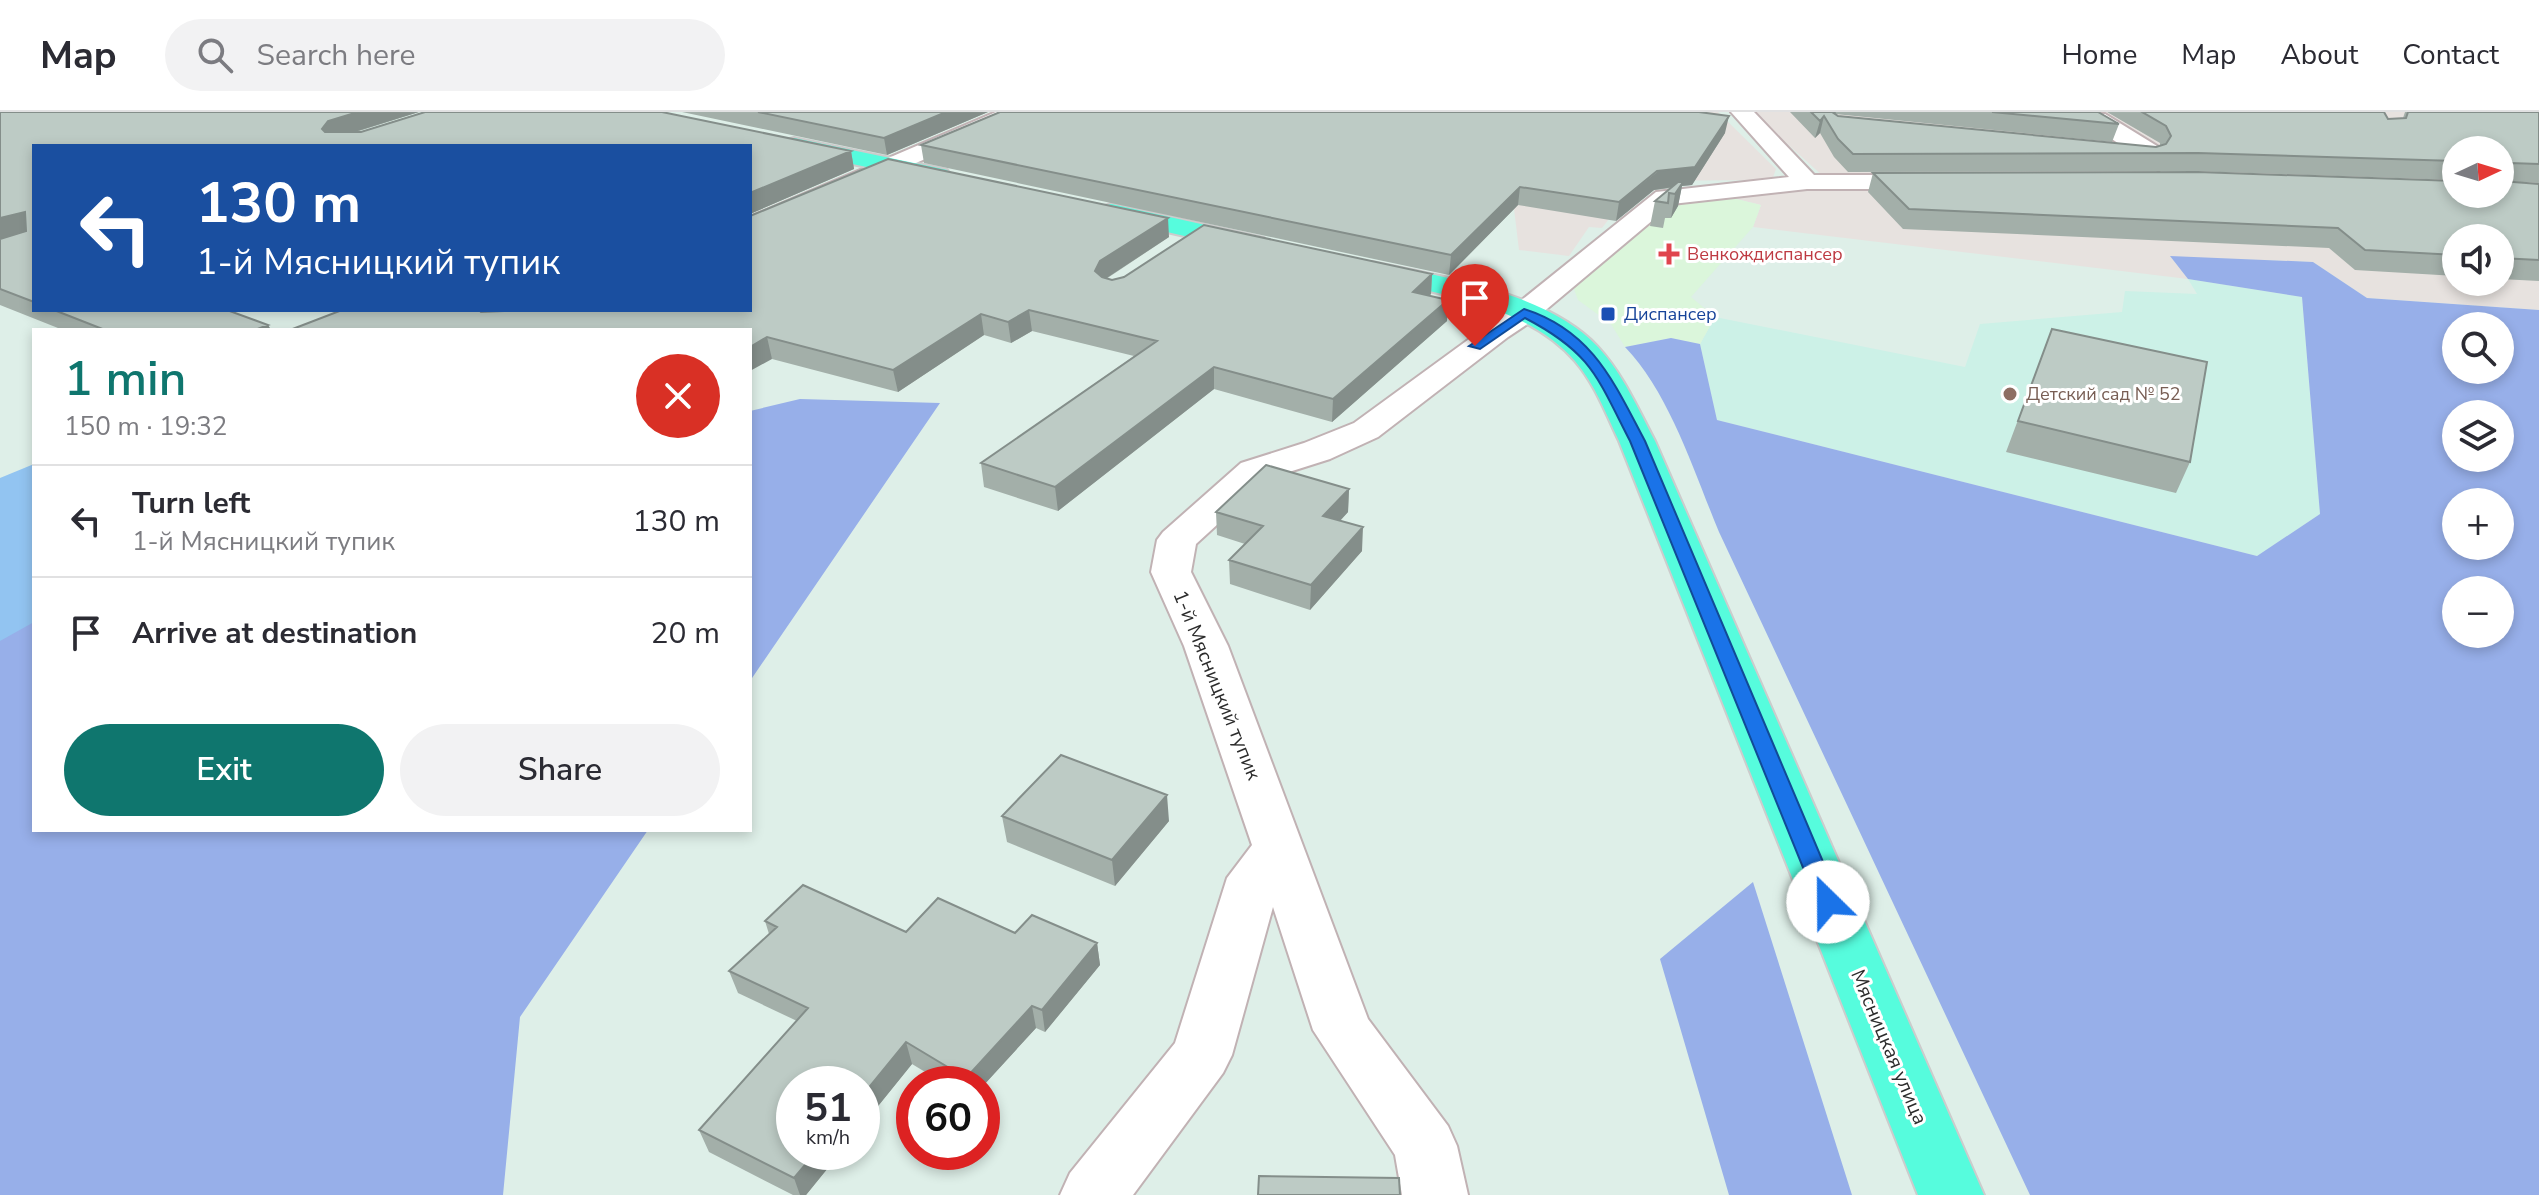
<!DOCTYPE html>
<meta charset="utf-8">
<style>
:root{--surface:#fff;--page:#f2f2f3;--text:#2b2b33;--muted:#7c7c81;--line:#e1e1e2;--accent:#0f766e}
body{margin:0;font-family:"Nunito Sans",sans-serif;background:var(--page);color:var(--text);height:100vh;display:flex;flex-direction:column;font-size:30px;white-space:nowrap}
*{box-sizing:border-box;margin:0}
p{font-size:26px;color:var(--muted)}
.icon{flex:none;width:44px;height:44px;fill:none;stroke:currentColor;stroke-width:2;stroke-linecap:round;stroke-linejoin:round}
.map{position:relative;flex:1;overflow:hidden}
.panel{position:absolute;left:32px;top:216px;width:720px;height:504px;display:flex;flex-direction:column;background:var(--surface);border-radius:0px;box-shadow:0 4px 12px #0003}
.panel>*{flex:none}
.top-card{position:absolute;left:32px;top:32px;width:720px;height:168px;border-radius:0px;box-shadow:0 4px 12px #0003;background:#1a4fa0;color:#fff;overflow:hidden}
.needle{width:52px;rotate:86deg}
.tools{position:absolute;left:2442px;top:24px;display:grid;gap:16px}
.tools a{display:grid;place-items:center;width:72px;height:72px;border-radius:50%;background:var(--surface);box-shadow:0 4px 12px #0003;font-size:40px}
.speed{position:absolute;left:776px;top:954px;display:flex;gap:16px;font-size:40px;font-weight:700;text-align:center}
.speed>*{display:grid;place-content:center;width:104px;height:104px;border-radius:50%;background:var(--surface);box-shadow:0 4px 12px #0003;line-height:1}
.speed small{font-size:20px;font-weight:400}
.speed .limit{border:12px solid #d22;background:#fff;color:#111}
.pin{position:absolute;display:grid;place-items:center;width:68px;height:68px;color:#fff;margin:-82px -34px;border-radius:50% 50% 50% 0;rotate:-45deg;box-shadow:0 0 8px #0007}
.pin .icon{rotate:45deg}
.me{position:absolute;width:88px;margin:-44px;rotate:337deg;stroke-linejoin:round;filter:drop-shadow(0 0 6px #0008)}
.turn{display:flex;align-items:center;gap:28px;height:168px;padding:0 32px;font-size:36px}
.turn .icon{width:104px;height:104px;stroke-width:2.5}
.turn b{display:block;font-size:56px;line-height:68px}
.round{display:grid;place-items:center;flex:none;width:84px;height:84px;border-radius:42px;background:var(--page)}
.overview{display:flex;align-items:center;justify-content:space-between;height:136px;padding:0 32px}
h1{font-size:48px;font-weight:600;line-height:60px;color:var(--accent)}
.button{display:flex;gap:16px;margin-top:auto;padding:16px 32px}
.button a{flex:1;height:92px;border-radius:48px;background:var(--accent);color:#fff;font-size:32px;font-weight:600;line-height:92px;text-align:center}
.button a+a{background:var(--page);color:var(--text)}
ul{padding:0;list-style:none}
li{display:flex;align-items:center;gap:24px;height:112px;padding:0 32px;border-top:2px solid var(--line)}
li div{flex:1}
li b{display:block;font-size:30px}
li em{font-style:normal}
header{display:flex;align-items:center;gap:48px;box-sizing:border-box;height:112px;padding:0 40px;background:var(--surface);border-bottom:2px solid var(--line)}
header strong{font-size:38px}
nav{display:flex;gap:44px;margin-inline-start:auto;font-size:28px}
.search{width:560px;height:72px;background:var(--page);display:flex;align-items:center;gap:20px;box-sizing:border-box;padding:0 28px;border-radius:44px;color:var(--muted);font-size:30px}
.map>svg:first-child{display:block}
.industrial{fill:#e7e2df;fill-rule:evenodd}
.education{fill:#ccf1e7}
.medical{fill:#dbf6db}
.green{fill:#97afe9;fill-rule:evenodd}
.pitch{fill:#92c4f1}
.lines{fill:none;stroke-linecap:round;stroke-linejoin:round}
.minor-casing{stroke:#c1b2b4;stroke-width:4}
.major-casing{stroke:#ccc;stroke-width:4}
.minor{fill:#fff;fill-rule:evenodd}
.major{fill:#56fcdd;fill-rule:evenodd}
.wall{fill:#a3afa9}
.shaded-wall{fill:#848e8a}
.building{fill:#bdcbc5;stroke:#848e8a;stroke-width:2}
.route{fill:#1a73e8;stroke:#114b97;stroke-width:2}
.health-dot{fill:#e0444e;stroke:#fff;stroke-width:3}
.transit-dot{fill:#1a4fb4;stroke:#fff;stroke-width:3}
.education-dot{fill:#8d6e63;stroke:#fff;stroke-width:3}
.labels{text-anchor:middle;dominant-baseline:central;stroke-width:6;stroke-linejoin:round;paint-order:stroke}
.far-health-label{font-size:18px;fill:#be3a42;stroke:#fff;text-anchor:start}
.far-transit-label{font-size:18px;fill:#164399;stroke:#fff;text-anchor:start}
.far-education-label{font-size:18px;fill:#785e54;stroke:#fff;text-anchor:start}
.street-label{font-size:20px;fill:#2c2c2c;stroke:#fff}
</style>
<header>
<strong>Map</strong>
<div class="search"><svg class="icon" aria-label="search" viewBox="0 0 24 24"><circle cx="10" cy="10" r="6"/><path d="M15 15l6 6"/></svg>Search here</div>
<nav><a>Home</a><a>Map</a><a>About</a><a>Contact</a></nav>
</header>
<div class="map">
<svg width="2539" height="1083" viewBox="0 0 2539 1083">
<rect width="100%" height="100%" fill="#deefe8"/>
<path class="industrial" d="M1514,0H1718L1776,57L1772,68L1638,69L1602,116L1589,115L1569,144L1519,138L1508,47Z
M1752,0H2539V198L2367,186L2313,150L2171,145L2188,167L1753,115L1761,93L1716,82L1816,75L2234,76L2218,61L1824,65ZM2456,38H2500V82H2456ZM2456,126H2500V170H2456Z"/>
<path class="education" d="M2188,167L2302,185L2320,402L2257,444L1717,308L1700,232L1715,205L1965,255L1980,212L2122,200L2125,179L2197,182Z"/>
<path class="medical" d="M1716,82L1761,93L1753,115L1691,185L1715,205L1700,232L1671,226L1625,235L1611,212L1578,188L1574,177L1577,169L1679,86Z"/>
<path class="green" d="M2170,144L2313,150L2367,186L2539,198V1083H2030L1719,420C1694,360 1670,282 1625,235L1671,226L1700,232L1717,308L2257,444L2320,402L2302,185L2188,167ZM2456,214H2500V258H2456ZM2500,302V346H2456V302ZM2456,390H2500V434H2456ZM2456,478H2500V522H2456Z
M800,287L940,291L750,569V299Z
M34,386V718H648L520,905L503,1083H0V400Z
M1753,770L1852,1083H1729L1660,847Z"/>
<path class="pitch" d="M34,352V510L0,529V366Z"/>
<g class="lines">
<g class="minor-casing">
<path id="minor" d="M996,0H1025L1022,5L750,123V105Z
M1731,0H1754L1814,63H1930L1939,65L1942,70L1939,75L1930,77H1807L1672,92L1535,207L1508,225L1378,325L1330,347L1267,367L1196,432L1191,460L1228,534L1368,907L1448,1014L1457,1034L1468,1083H1402L1395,1043L1313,918L1273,795L1232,943L1223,961L1133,1083H1060L1070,1061L1175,931L1227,766L1252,733L1184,534L1151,460L1157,428L1163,420L1241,351L1304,331L1354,311L1513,195L1656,80L1789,65Z
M2039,0L2105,2L2183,50L2200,67L2197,72H2179L2091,13L2050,7Z"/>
</g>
<g class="major-casing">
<path id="major" d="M794,26L938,56L947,58L950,63L947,68L938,70L786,38L782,33L786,28Z
M1111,92L1264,126L1268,132L1264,138L1254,140L1102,105L1098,100L1102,95Z
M1372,150C1442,165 1547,180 1598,235C1623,262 1638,297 1655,329L1984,1083H1918L1619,329C1606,302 1595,272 1575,249C1525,191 1432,181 1362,164L1358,158L1362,152Z"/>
</g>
<use href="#minor" class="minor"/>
<use href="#major" class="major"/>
</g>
<path class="wall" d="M0,0H419L356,20H361L425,0H662L851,39L854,57L750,102V34H34V198H227L268,213L271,218H63L0,193Z
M682,0H988L887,43Z
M1790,0H2098L2119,12L2112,30L1835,2L1838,4L2156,35L2160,34V31L2107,0H2384L2388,7L2403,6L2405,0H2539V71L2502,69L2539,72V169L2500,167V126H2456V164L2355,158L2329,136L1903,117L1868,80L1873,61L2500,82L2456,38V68L2190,59L1848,60L1834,45L1820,21L1815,26Z
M1725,21L1692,73L1682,74L1678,94L1671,106H1665L1663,116L1650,114L1655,89L1671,76L1654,78L1616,109L1518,93L1449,163L924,51L921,33Z
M1169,125L1106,167L1112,168L1432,162L1431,182L1429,184L1448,188L1447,209L1332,310L1214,277L1058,399L984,375L981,351L1134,244L1032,219L1011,231L984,223L898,280L772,247L750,218L342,198H525Z
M2052,217L2190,350L2176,381L2006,340Z
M1349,377L1348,400L1340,409L1362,439L1310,498L1230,472L1229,448L1245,432L1217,423L1216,400Z
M1002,704L1169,709L1115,774L1007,730Z
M765,809L906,820L1015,821L1097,831L1100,853L1045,920L1036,916L982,975V972H945L912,952L806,1083H793L709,1040L699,1018L797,909L738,881L729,859L769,822Z"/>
<path class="shaded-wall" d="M358,0H419L335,26L322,17L328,9Z
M946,0H988L887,43L884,26Z
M1824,0H1836L1835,2L1824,4L1820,21L1815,26L1820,9Z
M1729,4L1725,21L1692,73L1682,74L1678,94L1671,106L1675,82L1680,74L1654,78L1616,109L1619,90Z
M851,39L854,57L750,102V81Z
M2507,60L2500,74V62Z
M1520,75L1518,93L1449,163L1451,143Z
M25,100L34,116L0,129V106Z
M1168,106L1169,125L1102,169L1095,159L1100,149Z
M1432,162L1431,182L1412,201L1413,180Z
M1448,188L1447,209L1332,310L1333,287Z
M478,198H518L492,208Z
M1029,198L1032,219L1011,231L1008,210Z
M981,202L984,223L898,280L893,258Z
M268,213L271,218H255Z
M767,225L772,247L750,259V235Z
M1214,255V277L1058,399L1055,375Z
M1349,377L1348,400L1323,427V404Z
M1363,415L1362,439L1310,498L1311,473Z
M1167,683L1169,709L1115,774L1112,748Z
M1097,831L1100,853L1045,920L1042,898Z
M1032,894L1036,916L982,975V972H967L966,966Z
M906,930L912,952L862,1014V984Z
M816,1040H841L806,1083H800L794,1066Z"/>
<path class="building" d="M0,0H358L328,9L322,17L325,20H361L425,0H662L851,39L750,81V34H34V190L0,177V127L26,119L25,100L0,106Z
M758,0H946L884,26Z
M1000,0H1699L1729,4L1695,55L1657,59L1619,90L1520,75L1451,143L921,33Z
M1811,0H1832L1838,4L2156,35L2166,32L2171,24L2166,14L2142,0H2384L2388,7L2406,6L2408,0H2539V52L2510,51L2507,60L2500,62V38H2456V49L2198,41L1853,42L1838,27L1824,4L1820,9Z
M1992,0H2098L2119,12Z
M888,47L1168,106L1100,149L1095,159L1102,165L1112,168L1124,165L1204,113L1432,162L1413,180L1448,188L1333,287L1214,255L1055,375L981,351L1157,229L1029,198L1008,210L981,202L893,258L767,225L750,235V218H290L342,198H479L481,200L525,198H750V104Z
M2198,60L2456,69V82H2500V68L2501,69L2539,72V148L2500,146V126H2456V143L2365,138L2338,116L1909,97L1873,61Z
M1678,70H1683L1675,82L1669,81L1668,91L1655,89Z
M54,198H227L268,213L255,218H105Z
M2052,217L2207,250L2190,350L2018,309Z
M1266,353L1349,377L1323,404L1363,415L1311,473L1229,448L1263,414L1216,400Z
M1061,643L1167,683L1112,748L1002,704Z
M803,773L906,820L938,786L1015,821L1032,803L1097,831L1042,898L1032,894L966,966L906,930L862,984V972H794V1040H816L794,1066L699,1018L808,896L729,859L777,815L765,809Z
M1259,1064L1399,1066L1400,1083H1258Z"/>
<path class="route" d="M1524,197C1593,219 1614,271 1645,329L1840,790L1836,796L1828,798L1820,796L1817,790L1630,329C1597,265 1592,241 1525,206L1480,237L1469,234Z"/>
<path class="health-dot" d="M1665 130h8v8h8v8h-8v8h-8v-8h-8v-8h8z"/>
<rect class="transit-dot" x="1600" y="194" width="16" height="16" rx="4"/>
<circle class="education-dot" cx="2010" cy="282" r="8"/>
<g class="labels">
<g class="far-health-label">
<text x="1687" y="142">Венкождиспансер</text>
</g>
<g class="far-transit-label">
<text x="1624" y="202">Диспансер</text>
</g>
<g class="far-education-label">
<text x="2026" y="282">Детский сад № 52</text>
</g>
<g class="street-label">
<text transform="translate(1217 573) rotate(68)">1-й Мясницкий тупик</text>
<text transform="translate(1889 935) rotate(67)">Мясницкая улица</text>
</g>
</g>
</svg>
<div class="tools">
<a><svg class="needle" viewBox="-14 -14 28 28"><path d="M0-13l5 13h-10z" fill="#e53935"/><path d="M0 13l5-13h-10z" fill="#7c7c81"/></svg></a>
<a><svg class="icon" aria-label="sound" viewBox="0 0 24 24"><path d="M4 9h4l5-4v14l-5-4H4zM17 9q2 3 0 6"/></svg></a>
<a><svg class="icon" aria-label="search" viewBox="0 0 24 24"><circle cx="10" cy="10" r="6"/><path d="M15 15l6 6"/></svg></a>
<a><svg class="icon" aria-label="layers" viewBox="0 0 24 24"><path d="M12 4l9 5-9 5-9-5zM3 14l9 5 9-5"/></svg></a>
<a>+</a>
<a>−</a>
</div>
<div class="speed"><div>51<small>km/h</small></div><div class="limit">60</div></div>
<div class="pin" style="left:1475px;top:234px;background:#d93025"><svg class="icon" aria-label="arrive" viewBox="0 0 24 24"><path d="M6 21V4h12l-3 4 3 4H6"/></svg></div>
<svg class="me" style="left:1828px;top:790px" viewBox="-20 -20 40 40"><circle r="19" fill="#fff"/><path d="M0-13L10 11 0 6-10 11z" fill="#1a73e8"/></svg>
<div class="top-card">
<div class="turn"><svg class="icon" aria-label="left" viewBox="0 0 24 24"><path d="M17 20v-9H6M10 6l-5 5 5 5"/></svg><div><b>130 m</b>1-й Мясницкий тупик</div></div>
</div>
<section class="panel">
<div class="overview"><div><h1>1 min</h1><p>150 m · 19:32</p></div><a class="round" style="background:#d93025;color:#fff"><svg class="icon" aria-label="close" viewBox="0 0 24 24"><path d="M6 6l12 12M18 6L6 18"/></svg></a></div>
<ul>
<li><svg class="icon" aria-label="left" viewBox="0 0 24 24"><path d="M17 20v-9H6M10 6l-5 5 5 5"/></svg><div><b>Turn left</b><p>1-й Мясницкий тупик</p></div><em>130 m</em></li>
<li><svg class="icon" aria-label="arrive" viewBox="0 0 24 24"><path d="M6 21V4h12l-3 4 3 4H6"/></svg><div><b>Arrive at destination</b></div><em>20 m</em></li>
</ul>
<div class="button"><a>Exit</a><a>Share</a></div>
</section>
</div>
